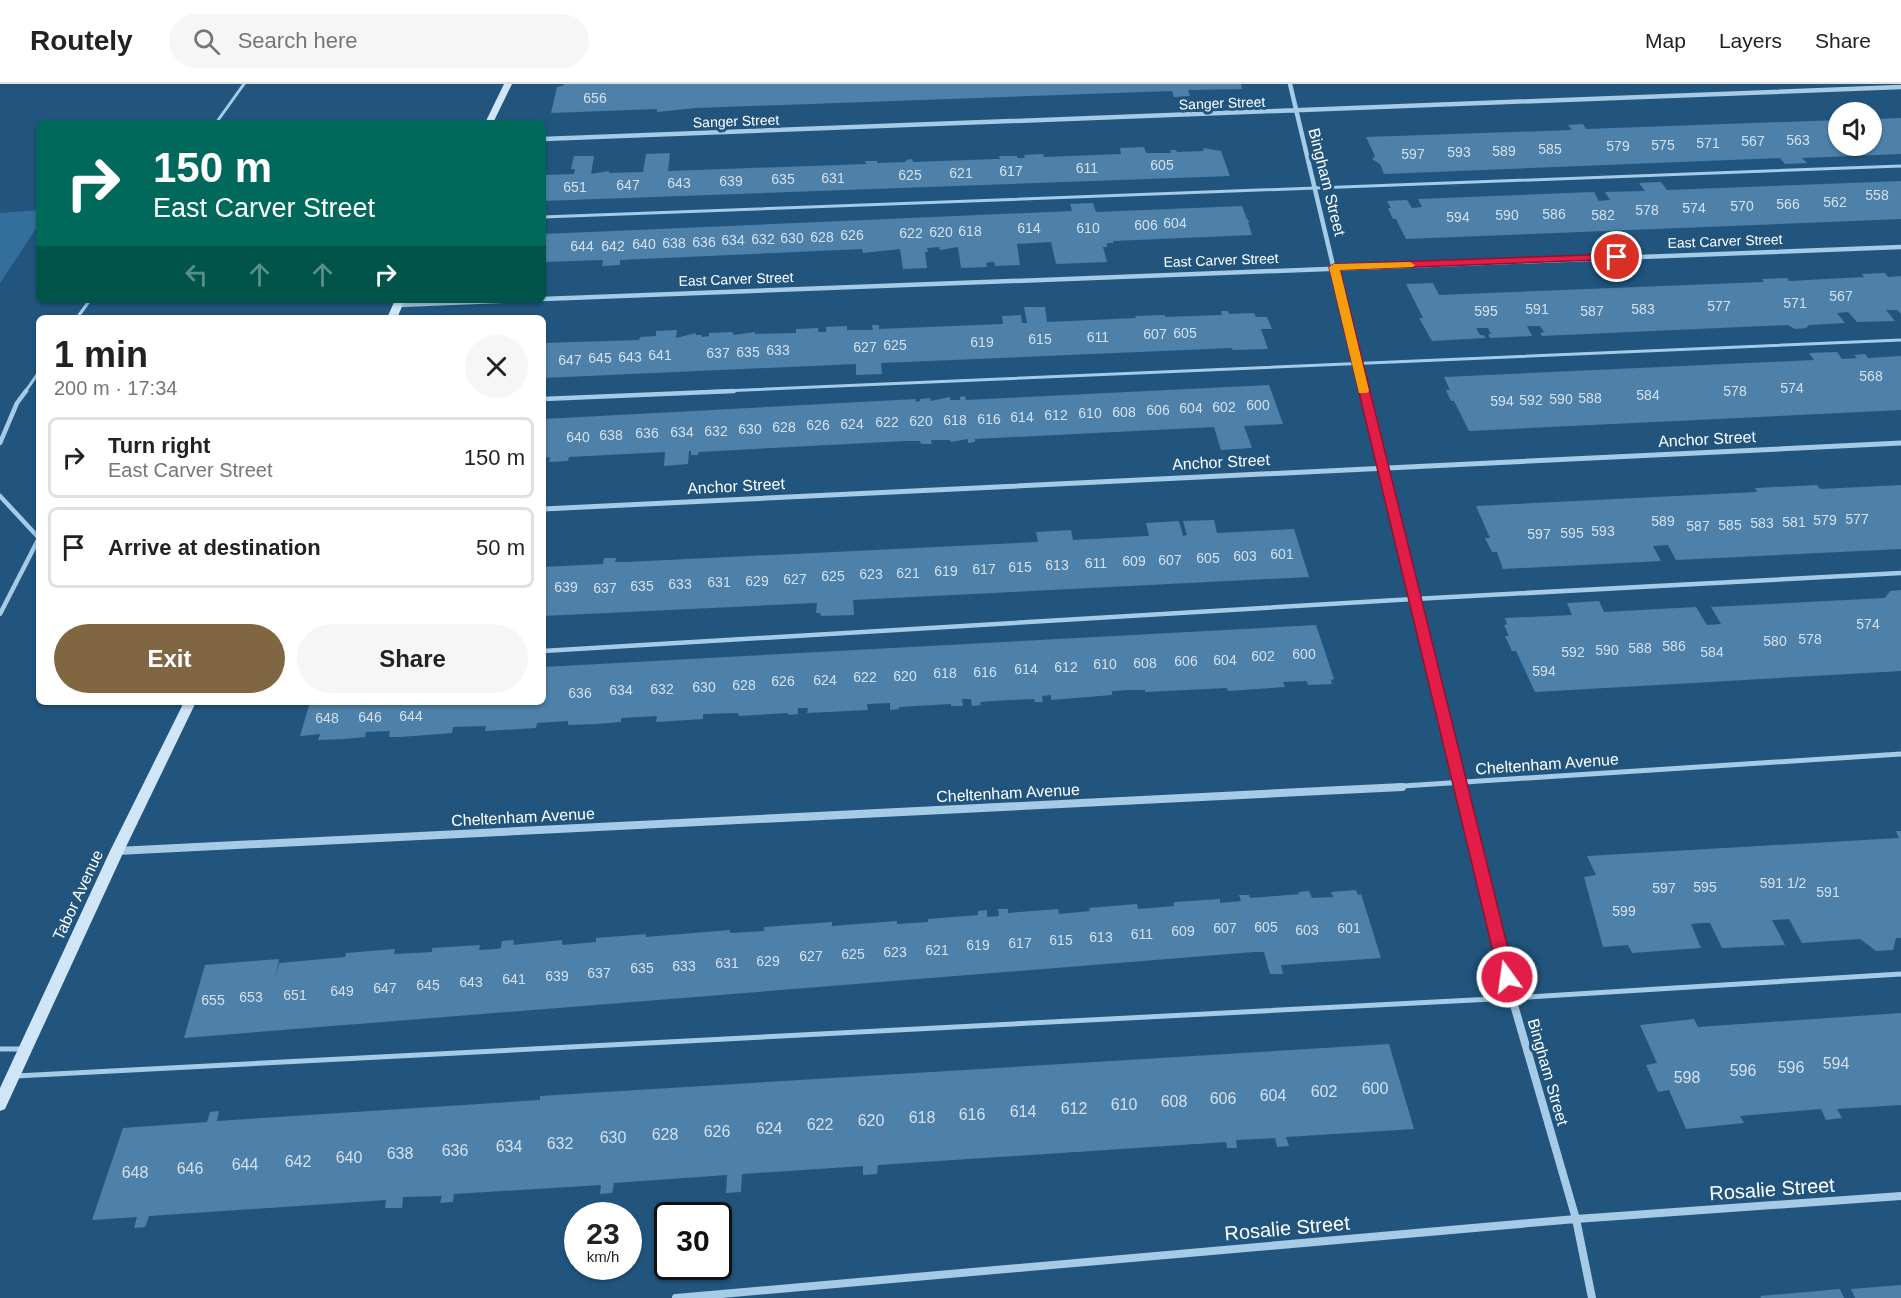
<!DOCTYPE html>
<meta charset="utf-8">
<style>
:root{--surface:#fff;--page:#f6f6f6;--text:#222;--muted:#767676;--line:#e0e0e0;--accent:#806641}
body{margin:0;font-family:Helvetica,sans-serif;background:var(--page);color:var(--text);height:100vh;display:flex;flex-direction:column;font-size:22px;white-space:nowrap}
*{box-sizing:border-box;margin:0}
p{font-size:20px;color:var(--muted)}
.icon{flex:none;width:33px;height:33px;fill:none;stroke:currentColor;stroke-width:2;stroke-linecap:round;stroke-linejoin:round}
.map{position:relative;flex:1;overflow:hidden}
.drawer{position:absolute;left:36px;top:231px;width:510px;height:390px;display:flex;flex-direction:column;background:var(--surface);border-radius:9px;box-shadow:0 2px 4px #0004}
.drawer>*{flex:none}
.hud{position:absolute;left:36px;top:36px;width:510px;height:183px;border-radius:9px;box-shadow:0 2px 4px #0004;background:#00695c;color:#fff;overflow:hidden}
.tools{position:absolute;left:1828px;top:18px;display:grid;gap:12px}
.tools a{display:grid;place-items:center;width:54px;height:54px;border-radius:50%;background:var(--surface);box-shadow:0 2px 4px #0004;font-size:30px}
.speed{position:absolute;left:564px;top:1118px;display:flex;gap:12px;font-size:30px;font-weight:700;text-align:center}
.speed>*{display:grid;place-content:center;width:78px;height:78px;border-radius:50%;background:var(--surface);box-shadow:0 2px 4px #0004;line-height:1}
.speed small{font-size:15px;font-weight:400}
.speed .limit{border:3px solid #111;border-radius:9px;background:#fff;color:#111}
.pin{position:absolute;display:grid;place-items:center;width:51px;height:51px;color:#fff;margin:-26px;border:3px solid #fff;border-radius:50%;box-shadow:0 2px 6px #0007}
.me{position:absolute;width:66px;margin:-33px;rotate:346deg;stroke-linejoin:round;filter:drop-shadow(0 0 4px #0008)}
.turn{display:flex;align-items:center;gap:21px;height:126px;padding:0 18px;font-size:27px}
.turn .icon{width:78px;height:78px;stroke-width:2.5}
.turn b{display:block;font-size:42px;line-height:51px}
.lanes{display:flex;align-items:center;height:57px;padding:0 18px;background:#0003;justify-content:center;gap:30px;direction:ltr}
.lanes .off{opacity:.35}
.round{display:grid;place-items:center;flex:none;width:63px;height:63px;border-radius:32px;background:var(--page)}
.summary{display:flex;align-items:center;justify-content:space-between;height:102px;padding:0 18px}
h1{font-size:36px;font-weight:800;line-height:45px}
.primary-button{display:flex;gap:12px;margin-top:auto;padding:12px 18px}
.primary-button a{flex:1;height:69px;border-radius:36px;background:var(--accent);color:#fff;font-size:24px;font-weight:800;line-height:69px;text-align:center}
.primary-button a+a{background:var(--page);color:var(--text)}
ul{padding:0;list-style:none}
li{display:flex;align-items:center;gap:18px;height:81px;margin:0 12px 9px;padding:0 6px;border:3px solid var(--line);border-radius:9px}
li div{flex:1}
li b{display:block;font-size:22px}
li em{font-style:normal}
header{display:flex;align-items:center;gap:36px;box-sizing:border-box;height:84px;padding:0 30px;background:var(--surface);border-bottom:2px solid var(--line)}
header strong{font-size:28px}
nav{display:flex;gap:33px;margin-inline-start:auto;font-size:21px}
.search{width:420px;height:54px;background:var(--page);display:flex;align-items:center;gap:15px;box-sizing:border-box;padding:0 21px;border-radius:33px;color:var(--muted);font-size:22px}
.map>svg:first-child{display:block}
.green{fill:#346f9c}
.building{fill:#4e81aa}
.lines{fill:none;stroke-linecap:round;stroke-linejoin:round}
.lane-far2{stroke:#a6cbe7;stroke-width:3}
.lane-far1{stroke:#a6cbe7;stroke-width:4.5}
.lane{stroke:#a6cbe7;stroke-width:5}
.street-far2{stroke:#a6cbe7;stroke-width:4.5}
.street-far1{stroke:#a6cbe7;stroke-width:5}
.street{stroke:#a6cbe7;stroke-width:8}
.secondary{fill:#d0e5f6;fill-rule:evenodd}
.route{fill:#e11d48;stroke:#92132f;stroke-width:1.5}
.slow{fill:#f59e0b}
.labels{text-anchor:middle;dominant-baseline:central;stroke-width:6;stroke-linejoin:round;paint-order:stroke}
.number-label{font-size:14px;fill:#d3e0ea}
.far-street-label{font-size:14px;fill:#fff;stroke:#21557e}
.street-label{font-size:16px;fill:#fff;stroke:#21557e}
.near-number-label{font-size:16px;fill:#d3e0ea}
.near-street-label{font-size:20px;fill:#fff;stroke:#21557e}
</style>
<header>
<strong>Routely</strong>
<div class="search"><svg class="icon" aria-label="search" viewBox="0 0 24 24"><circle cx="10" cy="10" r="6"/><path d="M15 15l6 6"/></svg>Search here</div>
<nav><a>Map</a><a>Layers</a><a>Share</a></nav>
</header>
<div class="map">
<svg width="1901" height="1214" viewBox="0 0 1901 1214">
<rect width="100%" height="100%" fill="#21557e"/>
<path class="green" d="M39,126V140L0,199V129Z"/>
<path class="building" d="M564,0H1241L1242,5L1188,6L1190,12L1174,13L1172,7L696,24L657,28V25L551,29L557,3L563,2Z
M1901,34V70L1802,74L1807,79L1785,80L1780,74L1384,90L1380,80L1372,75L1375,72L1366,53L1572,46L1568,41L1583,40L1586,45L1839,36V62H1872V35Z
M1144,63L1146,69H1171L1170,66H1176L1177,68L1204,67L1203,64L1221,67L1230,92L543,117V91L574,90L575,85H571L574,72H594L591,90L609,87V89L643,88L646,70L670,69L668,87L866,80L865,77H877V79L906,78V76L912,75L913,78L996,75H1000L999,72H1017V74H1025L1024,71L1043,70L1044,73L1121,70L1120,64Z
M1901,97V135L1481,152L1406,155L1396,135H1393L1388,124H1391L1387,117L1407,116L1412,124L1422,123L1418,115L1594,108L1599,117L1610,116L1605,108L1645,107L1639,99L1661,98L1667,106Z
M1093,119L1096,128L1242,122L1247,135L1250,138H1248L1252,151L1113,157V159H1107V163H1103L1107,178L1056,180L1051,158L1017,160L1020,181L995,182L994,178H990L986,179L987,183L961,184L958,163L940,166L939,163L927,164L928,168H925L927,184L903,185L900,165L863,169L862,165L620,176V181L602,182L603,176L543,178V150L1072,127L1070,120Z
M1885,189L1888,193L1901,192V230L1897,226H1886L1895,237L1857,238L1848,228L1837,229L1845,239L1809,241L1806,244L1795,245L1788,241L1542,252L1540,249L1544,248L1540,242H1527L1532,252L1490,254L1488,250H1491L1488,244H1476L1480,251H1483L1486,254L1432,257L1419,234H1423L1406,200L1433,199L1439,211L1764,198L1762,195L1787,194L1789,197L1864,193L1862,190Z
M1024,223H1045L1047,238L1136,234L1135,232L1165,231V233L1222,231L1221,227H1228L1229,230L1254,229L1256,233H1267L1272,245H1261L1268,265L1233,266L1232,264L881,279L882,290L856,291V280L543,294V259L639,256L640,253L656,252V247L677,246L676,254L696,249V251H702V253L709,252V249L732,248L734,251L755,248V250L796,249V245L818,244V248H826V243L847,242V246H873L872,241H879V245L1003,240L1002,232L1021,231L1022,239H1027Z
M1837,268L1842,275L1857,274L1854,271L1865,270L1868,274L1901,272V326L1469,347L1454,317H1451L1446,306H1450L1444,293L1814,276L1809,269Z
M1269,301L1283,340L1244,342L1252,364L1221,366L1214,343L975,355V358L968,359V355L951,358L950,356H931L932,360H921L920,357H905L698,368V371H691V367H689L688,380L664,382L665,368L569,373L568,377L549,378L550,373L543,374V335L916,315V318L920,317V315L930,314L931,317L950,313V316H960V313L965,312L966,316Z
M1817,401L1820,405L1901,401V465L1676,476L1668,461L1653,462L1661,477L1503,485L1497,468H1492L1485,454H1490L1476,422L1757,408L1755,404Z
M1214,436L1217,449L1294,445L1309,493L853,516L854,531L821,532L820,529H816L817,519H814L543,532V483L603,480L604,474H616L615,478H626L1038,458L1036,448L1071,446L1073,456L1147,452H1149L1146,439L1179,437L1183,452L1187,451L1183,437Z
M1901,506V587L1535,608L1516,567H1512L1505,552H1509L1504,541L1507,540L1505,534L1572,531L1567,519L1599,517L1604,528L1696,523L1707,541L1721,540L1711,523L1885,514L1890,507Z
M1316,541L1334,595L1331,596L1332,600L1308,601L1307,597L1283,598L1285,603L1228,607L1227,604L1145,608V606H1130L1112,607V611L1051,616V611L1042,612L1043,618H1035L1034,615L1009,616L980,618L981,621L972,622L971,615H962L963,622H951V620L899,623V625L890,626V619L867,620L868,626L807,629L808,624H798V630L788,631V629L739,632L738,629L703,630V635L656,638L657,632L621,634V638L597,640L568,641V637L537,639L536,644L485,647L486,642L453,643L452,649L400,653H389L390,647L366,648L365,653L344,655L318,656L320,650L300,652L310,618H543V583Z
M1896,747H1901V854H1896L1893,866L1876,867L1860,855L1802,859L1789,835L1772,836L1785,861L1722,864L1710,839H1701L1691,840L1701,864L1632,869L1628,861L1603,863L1584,793L1596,791L1587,772L1899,754Z
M1356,806L1358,811L1361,810L1381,874L1281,881L1283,890H1270L1264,868H1254L184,954L205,881L279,875L275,895L279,879L345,873L346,869L395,865L394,870L432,868V864L480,861L479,866L497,865L501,864L502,857L514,856L513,861L562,856V861L596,858V854L646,850V853L730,846V849L764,847V843L832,838V842L897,837V840L928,838V835L978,831V827L987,826V833L999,832L998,825H1008V829L1058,825L1059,830L1090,827L1089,824L1137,820L1138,825L1174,822V818L1220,815V819L1241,817L1239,811H1249L1250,814L1300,810L1298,808L1309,807L1312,814L1333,813L1331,808Z
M1901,929V1021L1837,1025L1842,1034L1826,1036L1821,1025L1740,1032L1744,1039L1686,1045L1669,1006L1658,1008L1646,981L1657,979L1640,941L1694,935L1698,943Z
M1389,960L1414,1045L1286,1053L1289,1062L1277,1063L1275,1054L1236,1056L1237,1064H1227L1226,1058L878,1081L877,1090L863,1091V1082L742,1090L741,1108L726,1109L727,1091L614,1099L612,1109L600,1110L601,1101L454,1110L453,1118L440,1119L442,1112L403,1113L402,1124H385L386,1116L149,1132L145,1143L134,1144L137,1133L92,1136L123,1044L207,1038L210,1028L219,1027L217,1037L540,1016V1012L588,1009Z
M1901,1201V1214H1855L1851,1205Z
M1840,1205L1844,1214H1761L1760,1212Z"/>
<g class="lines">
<path class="lane-far2" d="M216,39L244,0
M543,133L1901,82
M77,234L90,216
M25,308L39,288
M699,308L1901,256"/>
<path class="lane-far1" d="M543,315L734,307
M0,359L17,319L26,307
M0,412L39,454L0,530
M543,567L1414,515L1901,489"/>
<path class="lane" d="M0,965H24
M16,992L1512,914L1901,890"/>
<path class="street-far2" d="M1290,0L1363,308
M543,55L1901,3
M543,215L1901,163
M398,221L523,216"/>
<path class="street-far1" d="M1363,307L1460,704
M543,425L1901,359
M1372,704L1901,670"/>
<path class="street" d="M1460,703L1512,914L1576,1135L1592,1214
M117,767L1402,703
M676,1214L1576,1135L1901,1112"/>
<path class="secondary" d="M504,0H512L493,39H485Z
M395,216H405L397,234H387Z
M184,618H196L124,767L5,1025L0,1027V1004L110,767Z"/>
</g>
<path class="route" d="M1617,170L1623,173L1621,175L1340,186L1515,893L1513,898L1507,900L1501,898L1499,893L1329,183L1334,180Z"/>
<path class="slow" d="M1410,178L1415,181L1413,183L1340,186L1369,307L1367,309H1359L1329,183L1334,180Z"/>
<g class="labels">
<g class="number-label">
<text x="595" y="14">656</text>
<text x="1798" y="56">563</text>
<text x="1753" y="57">567</text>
<text x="1708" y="59">571</text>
<text x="1663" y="61">575</text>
<text x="1618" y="62">579</text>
<text x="1550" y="65">585</text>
<text x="1504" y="67">589</text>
<text x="1459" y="68">593</text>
<text x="1413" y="70">597</text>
<text x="1162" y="81">605</text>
<text x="1087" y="84">611</text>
<text x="1011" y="87">617</text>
<text x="961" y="89">621</text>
<text x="910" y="91">625</text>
<text x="833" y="94">631</text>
<text x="783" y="95">635</text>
<text x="731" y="97">639</text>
<text x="679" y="99">643</text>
<text x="628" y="101">647</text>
<text x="575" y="103">651</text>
<text x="1877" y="111">558</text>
<text x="1835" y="118">562</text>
<text x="1788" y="120">566</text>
<text x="1742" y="122">570</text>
<text x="1694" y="124">574</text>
<text x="1647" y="126">578</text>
<text x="1554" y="130">586</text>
<text x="1507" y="131">590</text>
<text x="1603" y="131">582</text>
<text x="1458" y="133">594</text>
<text x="1175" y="139">604</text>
<text x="1146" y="141">606</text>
<text x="1029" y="144">614</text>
<text x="1088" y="144">610</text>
<text x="970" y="147">618</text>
<text x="941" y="148">620</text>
<text x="911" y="149">622</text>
<text x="852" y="151">626</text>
<text x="822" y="153">628</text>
<text x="792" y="154">630</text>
<text x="763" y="155">632</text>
<text x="733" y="156">634</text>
<text x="704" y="158">636</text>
<text x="674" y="159">638</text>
<text x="644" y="160">640</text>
<text x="582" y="162">644</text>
<text x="613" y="162">642</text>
<text x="1841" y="212">567</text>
<text x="1795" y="219">571</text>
<text x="1719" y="222">577</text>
<text x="1537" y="225">591</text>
<text x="1643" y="225">583</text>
<text x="1486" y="227">595</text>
<text x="1592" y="227">587</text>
<text x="1185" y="249">605</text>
<text x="1155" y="250">607</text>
<text x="1098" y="253">611</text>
<text x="1040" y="255">615</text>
<text x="982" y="258">619</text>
<text x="895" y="261">625</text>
<text x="865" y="263">627</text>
<text x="778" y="266">633</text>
<text x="748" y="268">635</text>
<text x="718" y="269">637</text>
<text x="660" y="271">641</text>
<text x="630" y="273">643</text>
<text x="600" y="274">645</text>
<text x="570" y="276">647</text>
<text x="1871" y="292">568</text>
<text x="1792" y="304">574</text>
<text x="1735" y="307">578</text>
<text x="1648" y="311">584</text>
<text x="1590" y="314">588</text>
<text x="1561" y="315">590</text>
<text x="1531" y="316">592</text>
<text x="1502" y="317">594</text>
<text x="1258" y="321">600</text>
<text x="1224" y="323">602</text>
<text x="1191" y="324">604</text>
<text x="1158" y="326">606</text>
<text x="1124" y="328">608</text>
<text x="1090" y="329">610</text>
<text x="1056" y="331">612</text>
<text x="1022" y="333">614</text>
<text x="989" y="335">616</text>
<text x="955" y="336">618</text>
<text x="921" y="337">620</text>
<text x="887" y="338">622</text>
<text x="852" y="340">624</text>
<text x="818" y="341">626</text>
<text x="784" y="343">628</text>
<text x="750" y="345">630</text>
<text x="716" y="347">632</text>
<text x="682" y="348">634</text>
<text x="647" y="349">636</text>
<text x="611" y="351">638</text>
<text x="578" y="353">640</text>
<text x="1857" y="435">577</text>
<text x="1825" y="436">579</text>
<text x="1663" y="437">589</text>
<text x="1794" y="438">581</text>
<text x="1762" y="439">583</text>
<text x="1730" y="441">585</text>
<text x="1698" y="442">587</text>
<text x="1603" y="447">593</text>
<text x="1572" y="449">595</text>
<text x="1539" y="450">597</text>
<text x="1282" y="470">601</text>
<text x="1245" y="472">603</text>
<text x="1208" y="474">605</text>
<text x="1170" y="476">607</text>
<text x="1134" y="477">609</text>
<text x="1096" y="479">611</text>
<text x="1057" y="481">613</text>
<text x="1020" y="483">615</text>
<text x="984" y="485">617</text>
<text x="946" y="487">619</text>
<text x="908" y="489">621</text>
<text x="871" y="490">623</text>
<text x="833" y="492">625</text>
<text x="795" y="495">627</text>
<text x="757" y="497">629</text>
<text x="719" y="498">631</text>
<text x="680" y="500">633</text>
<text x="642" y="502">635</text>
<text x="566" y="503">639</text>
<text x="605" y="504">637</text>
<text x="1868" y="540">574</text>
<text x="1810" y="555">578</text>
<text x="1775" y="557">580</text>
<text x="1674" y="562">586</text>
<text x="1640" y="564">588</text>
<text x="1607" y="566">590</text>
<text x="1573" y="568">592</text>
<text x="1712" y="568">584</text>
<text x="1304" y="570">600</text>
<text x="1263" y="572">602</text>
<text x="1225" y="576">604</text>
<text x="1186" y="577">606</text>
<text x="1145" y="579">608</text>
<text x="1105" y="580">610</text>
<text x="1066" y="583">612</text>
<text x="1026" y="585">614</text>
<text x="1544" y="587">594</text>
<text x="985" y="588">616</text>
<text x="945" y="589">618</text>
<text x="905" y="592">620</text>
<text x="865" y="593">622</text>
<text x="825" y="596">624</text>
<text x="783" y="597">626</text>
<text x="744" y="601">628</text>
<text x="704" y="603">630</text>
<text x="662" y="605">632</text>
<text x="621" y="606">634</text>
<text x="580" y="609">636</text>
<text x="411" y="632">644</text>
<text x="370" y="633">646</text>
<text x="327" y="634">648</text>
<text x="1783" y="799">591 1/2</text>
<text x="1705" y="803">595</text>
<text x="1664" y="804">597</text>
<text x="1828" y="808">591</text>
<text x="1624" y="827">599</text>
<text x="1266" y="843">605</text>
<text x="1225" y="844">607</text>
<text x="1349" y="844">601</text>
<text x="1307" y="846">603</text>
<text x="1183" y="847">609</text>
<text x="1142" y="850">611</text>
<text x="1101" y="853">613</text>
<text x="1061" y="856">615</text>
<text x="1020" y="859">617</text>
<text x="978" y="861">619</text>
<text x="937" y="866">621</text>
<text x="895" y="868">623</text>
<text x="853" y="870">625</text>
<text x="811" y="872">627</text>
<text x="768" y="877">629</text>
<text x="727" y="879">631</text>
<text x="684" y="882">633</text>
<text x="642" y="884">635</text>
<text x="599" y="889">637</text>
<text x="557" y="892">639</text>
<text x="514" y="895">641</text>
<text x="471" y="898">643</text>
<text x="428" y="901">645</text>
<text x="385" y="904">647</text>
<text x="342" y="907">649</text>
<text x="295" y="911">651</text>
<text x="251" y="913">653</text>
<text x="213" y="916">655</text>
</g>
<g class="far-street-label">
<text transform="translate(1222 19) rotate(-2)">Sanger Street</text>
<text transform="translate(736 37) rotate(-2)">Sanger Street</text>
<text transform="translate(1725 157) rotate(-2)">East Carver Street</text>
<text transform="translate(1221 176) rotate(-2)">East Carver Street</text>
<text transform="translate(736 195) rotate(-2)">East Carver Street</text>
</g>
<g class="street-label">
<text transform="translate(1327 98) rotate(76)">Bingham Street</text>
<text transform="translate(1707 355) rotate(-3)">Anchor Street</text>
<text transform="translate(1221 378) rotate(-3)">Anchor Street</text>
<text transform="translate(736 402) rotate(-3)">Anchor Street</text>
<text transform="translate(1547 680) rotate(-4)">Cheltenham Avenue</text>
<text transform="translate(1008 709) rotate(-3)">Cheltenham Avenue</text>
<text transform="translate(523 733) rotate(-3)">Cheltenham Avenue</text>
<text transform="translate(78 811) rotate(-65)">Tabor Avenue</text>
<text transform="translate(1548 988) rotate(74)">Bingham Street</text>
</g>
<g class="near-number-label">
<text x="1836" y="979">594</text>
<text x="1791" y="983">596</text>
<text x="1743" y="986">596</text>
<text x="1687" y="993">598</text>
<text x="1375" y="1004">600</text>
<text x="1324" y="1007">602</text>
<text x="1273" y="1011">604</text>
<text x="1223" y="1014">606</text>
<text x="1174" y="1017">608</text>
<text x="1124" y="1020">610</text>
<text x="1074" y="1024">612</text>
<text x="1023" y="1027">614</text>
<text x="972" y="1030">616</text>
<text x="922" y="1033">618</text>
<text x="871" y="1036">620</text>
<text x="820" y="1040">622</text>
<text x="769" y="1044">624</text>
<text x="717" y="1047">626</text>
<text x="665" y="1050">628</text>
<text x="613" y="1053">630</text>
<text x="560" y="1059">632</text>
<text x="509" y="1062">634</text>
<text x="455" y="1066">636</text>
<text x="400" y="1069">638</text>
<text x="349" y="1073">640</text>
<text x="298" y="1077">642</text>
<text x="245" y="1080">644</text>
<text x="190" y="1084">646</text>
<text x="135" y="1088">648</text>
</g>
<g class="near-street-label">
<text transform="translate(1772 1105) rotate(-4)">Rosalie Street</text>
<text transform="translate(1287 1144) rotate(-5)">Rosalie Street</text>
</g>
</g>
</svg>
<div class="tools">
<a><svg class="icon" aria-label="sound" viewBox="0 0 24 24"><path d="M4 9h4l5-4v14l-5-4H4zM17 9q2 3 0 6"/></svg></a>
</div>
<div class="speed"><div>23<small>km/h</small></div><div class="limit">30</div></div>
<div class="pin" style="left:1617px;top:173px;background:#d93025"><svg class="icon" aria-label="arrive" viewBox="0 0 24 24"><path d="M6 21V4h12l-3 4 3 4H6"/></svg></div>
<svg class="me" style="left:1507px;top:893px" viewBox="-20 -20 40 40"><circle r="17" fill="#e11d48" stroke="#fff" stroke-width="3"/><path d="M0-11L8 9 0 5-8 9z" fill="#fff"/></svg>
<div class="hud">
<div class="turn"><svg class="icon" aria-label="right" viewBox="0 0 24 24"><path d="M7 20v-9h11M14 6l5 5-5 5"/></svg><div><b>150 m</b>East Carver Street</div></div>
<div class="lanes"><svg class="icon off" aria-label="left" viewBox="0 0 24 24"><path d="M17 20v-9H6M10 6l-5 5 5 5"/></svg><svg class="icon off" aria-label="ahead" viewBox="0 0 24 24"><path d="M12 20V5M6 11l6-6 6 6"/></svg><svg class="icon off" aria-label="ahead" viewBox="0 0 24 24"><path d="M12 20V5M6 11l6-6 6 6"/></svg><svg class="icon" aria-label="right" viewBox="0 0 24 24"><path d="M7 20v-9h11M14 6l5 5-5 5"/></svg></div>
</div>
<section class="drawer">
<div class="summary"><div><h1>1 min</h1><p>200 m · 17:34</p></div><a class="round"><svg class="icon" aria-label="close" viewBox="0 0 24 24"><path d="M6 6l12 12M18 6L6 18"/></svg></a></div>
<ul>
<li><svg class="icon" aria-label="right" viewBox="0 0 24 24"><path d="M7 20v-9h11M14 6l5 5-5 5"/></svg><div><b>Turn right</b><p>East Carver Street</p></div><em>150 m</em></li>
<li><svg class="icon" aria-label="arrive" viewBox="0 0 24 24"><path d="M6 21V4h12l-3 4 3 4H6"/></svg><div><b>Arrive at destination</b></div><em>50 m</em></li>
</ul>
<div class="primary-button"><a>Exit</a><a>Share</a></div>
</section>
</div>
